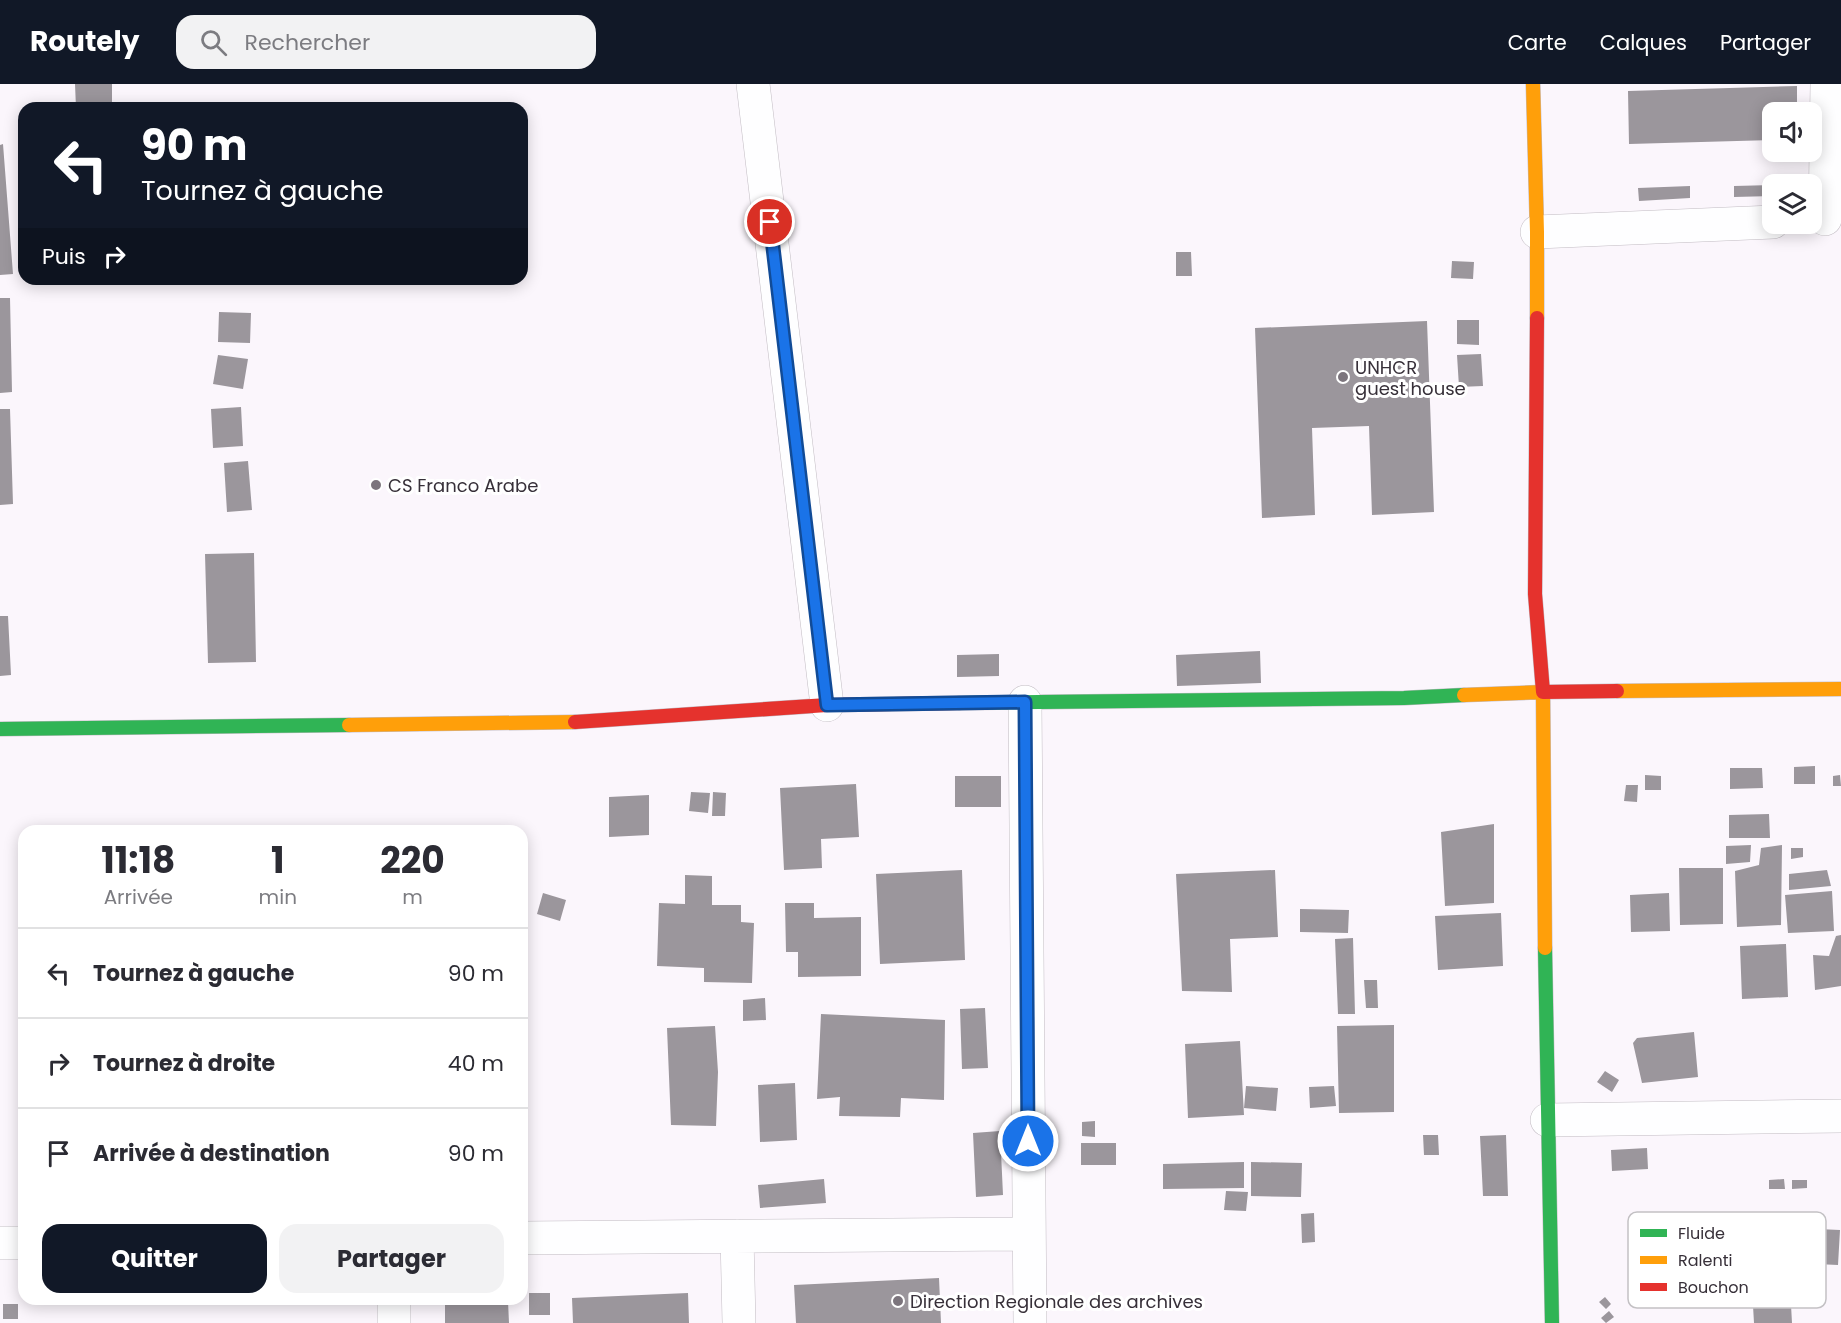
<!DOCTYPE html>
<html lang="fr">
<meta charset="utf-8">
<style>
:root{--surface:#fff;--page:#f2f2f3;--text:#2b2b33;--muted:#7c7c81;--line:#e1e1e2;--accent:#111827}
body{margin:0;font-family:Poppins,sans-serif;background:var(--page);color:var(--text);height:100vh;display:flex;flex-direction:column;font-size:22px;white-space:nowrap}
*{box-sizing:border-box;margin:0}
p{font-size:20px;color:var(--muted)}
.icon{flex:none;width:33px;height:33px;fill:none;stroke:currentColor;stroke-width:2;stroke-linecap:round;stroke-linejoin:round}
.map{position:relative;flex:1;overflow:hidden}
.drawer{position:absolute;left:18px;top:741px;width:510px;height:480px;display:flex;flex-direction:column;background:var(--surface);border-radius:18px;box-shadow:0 3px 15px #0003}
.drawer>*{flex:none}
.top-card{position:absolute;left:18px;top:18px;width:510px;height:183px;border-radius:18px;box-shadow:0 3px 15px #0003;background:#111827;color:#fff;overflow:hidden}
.fabs{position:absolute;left:1762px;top:18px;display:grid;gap:12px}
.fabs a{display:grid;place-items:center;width:60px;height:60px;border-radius:12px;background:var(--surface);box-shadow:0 3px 15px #0003;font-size:30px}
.pin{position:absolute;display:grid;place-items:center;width:51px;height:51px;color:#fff;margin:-26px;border:3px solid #fff;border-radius:50%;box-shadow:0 2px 6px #0007}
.me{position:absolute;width:66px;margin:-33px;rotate:0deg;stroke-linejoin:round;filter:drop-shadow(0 0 4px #0008)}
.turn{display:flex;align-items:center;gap:21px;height:126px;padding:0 24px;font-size:27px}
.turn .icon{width:78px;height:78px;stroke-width:2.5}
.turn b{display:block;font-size:42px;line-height:51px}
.then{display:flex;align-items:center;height:57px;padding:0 24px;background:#0003;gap:12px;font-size:22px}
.eta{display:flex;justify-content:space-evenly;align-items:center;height:102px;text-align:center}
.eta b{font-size:36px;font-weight:700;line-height:42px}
.cta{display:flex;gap:12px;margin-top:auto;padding:12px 24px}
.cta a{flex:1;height:69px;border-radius:18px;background:var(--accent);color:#fff;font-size:24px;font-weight:700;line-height:69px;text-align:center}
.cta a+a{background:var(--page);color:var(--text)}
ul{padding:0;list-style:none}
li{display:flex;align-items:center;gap:18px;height:90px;padding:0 24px;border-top:2px solid var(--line)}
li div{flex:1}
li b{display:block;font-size:22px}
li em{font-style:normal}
header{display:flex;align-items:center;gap:36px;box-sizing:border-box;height:84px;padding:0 30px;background:var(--accent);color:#fff}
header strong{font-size:28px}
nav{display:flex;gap:33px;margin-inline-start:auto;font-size:21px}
.search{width:420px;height:54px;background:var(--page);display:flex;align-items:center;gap:15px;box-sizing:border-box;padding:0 21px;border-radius:18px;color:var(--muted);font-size:22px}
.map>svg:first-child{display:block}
.building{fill:#9b969c}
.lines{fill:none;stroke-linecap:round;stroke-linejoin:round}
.street-casing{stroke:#c2bcc3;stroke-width:34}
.fast-casing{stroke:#c2bcc3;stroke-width:15}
.slow-casing{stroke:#c2bcc3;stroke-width:15}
.jam-casing{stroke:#c2bcc3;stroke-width:15}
.street{stroke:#fefeff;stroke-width:33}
.fast{stroke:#30b455;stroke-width:14}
.slow{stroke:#ff9f0a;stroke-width:14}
.jam{stroke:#e5322d;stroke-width:14}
.route-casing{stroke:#114b97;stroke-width:15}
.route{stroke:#1a73e8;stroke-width:10}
.poi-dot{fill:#7c757d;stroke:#fff;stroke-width:2}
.labels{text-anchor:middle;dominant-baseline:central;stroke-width:6;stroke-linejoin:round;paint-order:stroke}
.poi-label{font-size:18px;fill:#373039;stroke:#fff;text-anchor:start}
.key{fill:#fff;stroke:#c3c1c4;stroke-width:1.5}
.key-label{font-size:16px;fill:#373039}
</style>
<header>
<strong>Routely</strong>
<div class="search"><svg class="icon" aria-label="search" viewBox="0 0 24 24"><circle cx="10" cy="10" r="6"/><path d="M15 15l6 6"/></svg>Rechercher</div>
<nav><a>Carte</a><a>Calques</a><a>Partager</a></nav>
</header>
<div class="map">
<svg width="1841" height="1239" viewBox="0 0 1841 1239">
<rect width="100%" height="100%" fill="#fbf6fc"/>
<path class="building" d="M75,0H112V24H76Z
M1797,2V28H1773V56L1629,60L1628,7Z
M3,60L13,190L0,191V61Z
M1773,101V112L1734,113V102Z
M1690,102V114L1639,117L1638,104Z
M1176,168H1191L1192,192H1176Z
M1452,177L1474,178L1473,195L1451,194Z
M0,214H10L12,308L0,309Z
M219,228L251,229L250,259L218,258Z
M1457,236H1479V261L1457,260Z
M1427,237L1434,428L1372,431L1369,342L1312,344L1315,431L1262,434L1255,244Z
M1481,270L1483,302L1459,303L1457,271Z
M218,271L248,275L243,305L213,300Z
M241,323L243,362L213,364L211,325Z
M0,325H10L13,420L0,421Z
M248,377L252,426L227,428L224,379Z
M254,469L256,578L208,579L205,470Z
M0,532H8L11,591L0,592Z
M1260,567L1261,599L1177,602L1176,571Z
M999,570V592L957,593V571Z
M1815,682V700H1794V683Z
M1730,684H1762L1763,704L1730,705Z
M1645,691L1661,692V706H1645Z
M1840,691L1841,702H1833V692Z
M955,692H1001V723H955Z
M856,700L859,753L821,755L822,784L784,786L780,704Z
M1626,701H1638L1637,718L1624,717Z
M691,708L710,709L708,729L689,727Z
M713,708L726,709L725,732H712Z
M649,711V751L609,753V713Z
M1769,730L1770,754H1729V731Z
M1494,740V819L1445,822L1441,748Z
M1751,761L1750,778L1726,780V762Z
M1782,761L1781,841L1737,843L1735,787L1759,781L1761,764Z
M1791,764H1803V773L1791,775Z
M1679,784H1723V840L1680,841Z
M962,786L965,876L880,880L876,790Z
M1275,786L1278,853L1230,855L1232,908L1182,907L1176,790Z
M1827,786L1831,802L1789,806V790Z
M685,791L712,792V821H741V838L754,839L752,899L704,898V884L657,882L659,819L685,820Z
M1832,807L1834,847L1788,849L1785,811Z
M543,809L566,816L560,837L537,830Z
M1669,809L1670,847L1631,848L1630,811Z
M785,819H814V834L861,833V892L798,893V868H786Z
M1300,825L1349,826L1348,849L1300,848Z
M1501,829L1503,882L1438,886L1435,832Z
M1841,851V902L1815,906L1813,871L1829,872L1836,852Z
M1353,854L1355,930H1338L1335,855Z
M1786,860L1788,913L1742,915L1740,862Z
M1364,896H1377L1378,924H1366Z
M765,914L766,936L743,937V916Z
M985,924L988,984L962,985L960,925Z
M821,930L945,936L944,1016L901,1014L900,1033L839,1032L840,1013L817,1015Z
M1394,941V1028L1339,1029L1337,942Z
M715,942L718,988L716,1042L671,1041L667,944Z
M1694,948L1698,993L1642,999L1633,959L1637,954Z
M1240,957L1244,1031L1188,1034L1185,960Z
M1605,987L1619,996L1612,1008L1597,998Z
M795,999L797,1056L760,1058L758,1001Z
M1246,1002L1278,1004L1276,1027L1244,1024Z
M1334,1002L1336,1022L1310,1024L1309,1003Z
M1095,1037V1053L1082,1052V1038Z
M1000,1047L1003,1111L976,1113L973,1049Z
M1423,1051H1438L1439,1071H1424Z
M1506,1051L1508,1112H1483L1480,1052Z
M1081,1059H1116V1081H1081Z
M1647,1064L1648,1085L1612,1087L1611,1066Z
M1244,1078V1104L1163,1105V1080Z
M1251,1078L1302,1079L1301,1113L1251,1112Z
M824,1095L826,1119L760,1124L758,1101Z
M1784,1095L1785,1105H1769V1096Z
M1792,1096H1807V1104L1792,1105Z
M1226,1107L1248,1108L1246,1127L1224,1126Z
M1314,1129L1315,1158L1302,1159L1301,1130Z
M1796,1144L1840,1146L1838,1181L1794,1179Z
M1789,1184L1792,1239H1754L1751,1187Z
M939,1194L941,1239H796L794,1201Z
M529,1209H550V1231H529Z
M688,1209L689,1239H573L572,1214Z
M1605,1213L1611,1220L1606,1225L1599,1218Z
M508,1217L509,1239H445V1219Z
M3,1220H18V1235H3Z
M1609,1227L1614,1233L1606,1239L1601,1234Z"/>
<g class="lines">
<g class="street-casing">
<path id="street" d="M753,0L827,621
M1825,135L1827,0
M1537,148L1773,138
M1025,618L1030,1239
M1547,1036L1841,1032
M737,1152L739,1239
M522,1154L1028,1150
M0,1159H24
M394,1215V1239"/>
</g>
<g class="fast-casing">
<path id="fast" d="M959,619L1404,614L1464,611
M0,645L349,641
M1545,864L1552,1239"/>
</g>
<g class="slow-casing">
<path id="slow" d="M1533,0L1537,148V234
M1617,607L1841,605
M1464,611L1543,608L1545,864
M349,641L575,638"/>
</g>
<g class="jam-casing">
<path id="jam" d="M1537,234L1535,510L1543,608L1617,607
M575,638L827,621L959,619"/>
</g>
<use href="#street" class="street"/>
<use href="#fast" class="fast"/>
<use href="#slow" class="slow"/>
<use href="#jam" class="jam"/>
</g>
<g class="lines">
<g class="route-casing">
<path id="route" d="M770,138L827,621L1025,618L1028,1057"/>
</g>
<use href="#route" class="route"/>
</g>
<g class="poi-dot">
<circle cx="1343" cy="293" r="6"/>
<circle cx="376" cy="401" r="6"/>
<circle cx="898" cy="1217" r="6"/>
</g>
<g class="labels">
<g class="poi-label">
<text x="1355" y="283">UNHCR<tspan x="1355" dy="21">guest house</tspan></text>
<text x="388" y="401">CS Franco Arabe</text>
<text x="910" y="1217">Direction Regionale des archives</text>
</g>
</g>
<rect x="1628" y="1128" width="198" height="96" rx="9" class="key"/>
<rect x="1640" y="1145" width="27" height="8" fill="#30b455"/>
<rect x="1640" y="1172" width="27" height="8" fill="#ff9f0a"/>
<rect x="1640" y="1199" width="27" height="8" fill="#e5322d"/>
<g class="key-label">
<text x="1678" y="1155">Fluide</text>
<text x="1678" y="1182">Ralenti</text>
<text x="1678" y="1209">Bouchon</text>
</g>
</svg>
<div class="fabs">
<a><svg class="icon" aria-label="sound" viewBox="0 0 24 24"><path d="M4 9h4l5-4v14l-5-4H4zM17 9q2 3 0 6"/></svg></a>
<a><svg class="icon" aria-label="layers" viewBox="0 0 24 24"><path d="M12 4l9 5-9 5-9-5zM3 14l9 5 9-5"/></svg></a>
</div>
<div class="pin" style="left:770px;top:138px;background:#d93025"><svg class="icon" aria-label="arrive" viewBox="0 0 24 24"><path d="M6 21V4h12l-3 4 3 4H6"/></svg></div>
<svg class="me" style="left:1028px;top:1057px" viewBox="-20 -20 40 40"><circle r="17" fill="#1a73e8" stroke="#fff" stroke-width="3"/><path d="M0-11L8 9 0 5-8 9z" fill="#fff"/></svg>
<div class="top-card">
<div class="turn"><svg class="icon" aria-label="left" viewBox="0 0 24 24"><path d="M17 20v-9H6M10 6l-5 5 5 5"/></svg><div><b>90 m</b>Tournez à gauche</div></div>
<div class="then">Puis<svg class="icon" aria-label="right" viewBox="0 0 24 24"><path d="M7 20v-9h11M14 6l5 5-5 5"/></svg></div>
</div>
<section class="drawer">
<div class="eta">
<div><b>11:18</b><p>Arrivée</p></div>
<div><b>1</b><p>min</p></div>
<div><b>220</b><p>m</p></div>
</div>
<ul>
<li><svg class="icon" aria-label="left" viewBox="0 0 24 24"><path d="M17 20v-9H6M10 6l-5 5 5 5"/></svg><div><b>Tournez à gauche</b></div><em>90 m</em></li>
<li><svg class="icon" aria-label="right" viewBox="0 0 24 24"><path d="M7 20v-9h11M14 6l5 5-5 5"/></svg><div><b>Tournez à droite</b></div><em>40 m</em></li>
<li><svg class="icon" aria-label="arrive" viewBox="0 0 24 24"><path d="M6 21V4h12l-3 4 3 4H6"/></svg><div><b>Arrivée à destination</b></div><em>90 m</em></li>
</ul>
<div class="cta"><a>Quitter</a><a>Partager</a></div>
</section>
</div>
